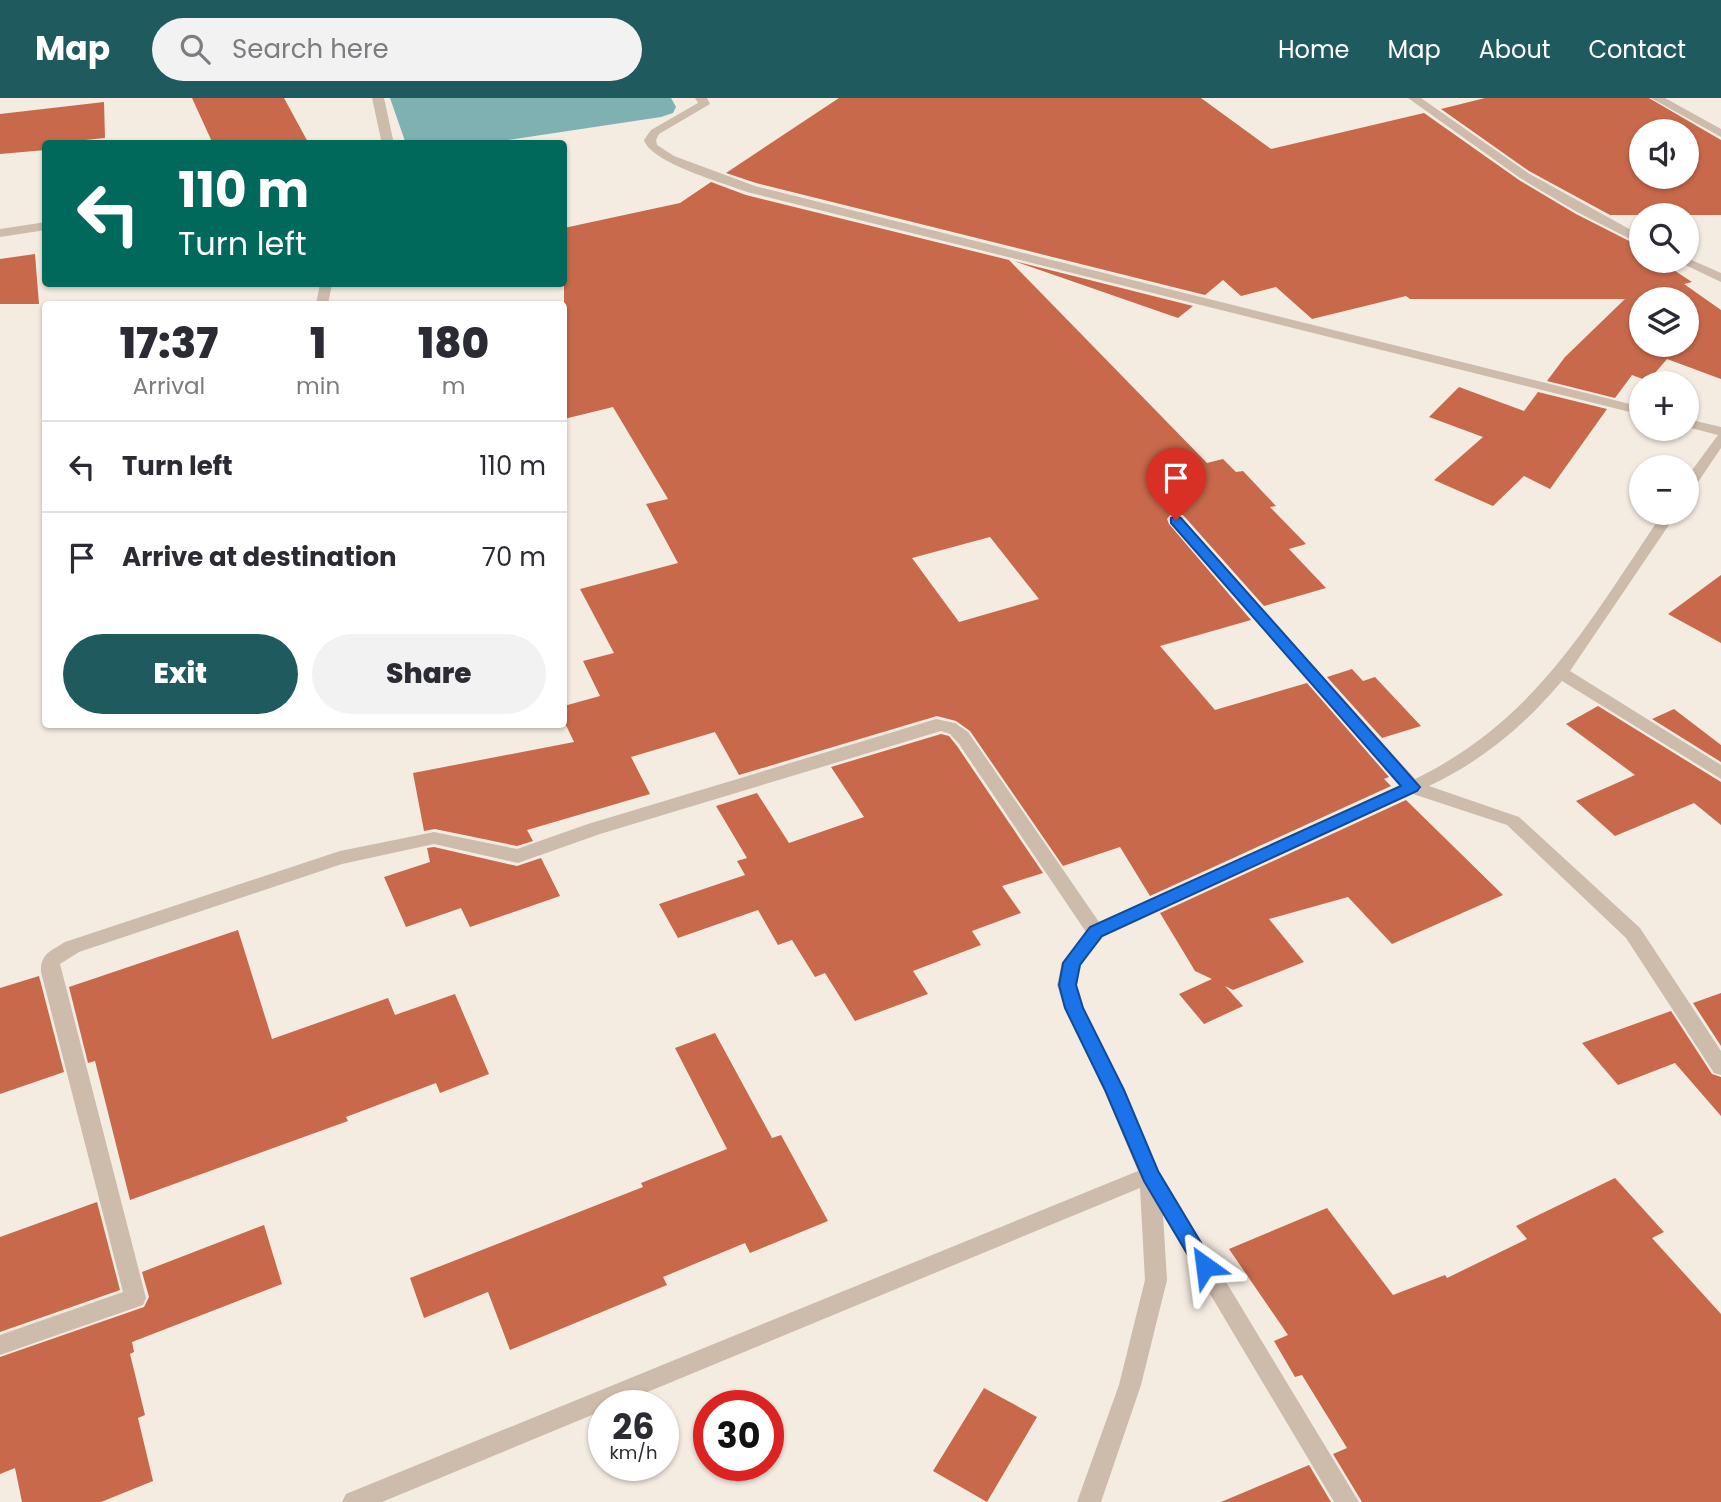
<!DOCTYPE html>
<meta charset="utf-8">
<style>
:root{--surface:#fff;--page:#f2f2f3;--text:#2b2b33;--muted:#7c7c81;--line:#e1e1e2;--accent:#1f5a5e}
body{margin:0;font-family:Poppins,sans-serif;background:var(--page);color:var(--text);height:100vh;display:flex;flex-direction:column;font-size:26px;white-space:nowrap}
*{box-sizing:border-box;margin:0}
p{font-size:23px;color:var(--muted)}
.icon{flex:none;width:38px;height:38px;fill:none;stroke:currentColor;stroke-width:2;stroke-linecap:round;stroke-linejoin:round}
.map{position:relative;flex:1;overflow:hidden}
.side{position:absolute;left:42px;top:203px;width:525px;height:427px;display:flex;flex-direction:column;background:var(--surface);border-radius:7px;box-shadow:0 2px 5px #0004}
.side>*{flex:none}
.hud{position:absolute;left:42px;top:42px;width:525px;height:147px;border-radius:7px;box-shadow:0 2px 5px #0004;background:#00695c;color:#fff;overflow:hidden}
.tools{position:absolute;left:1629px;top:21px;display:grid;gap:14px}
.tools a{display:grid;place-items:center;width:70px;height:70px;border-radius:50%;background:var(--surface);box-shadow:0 2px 5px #0004;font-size:35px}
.speed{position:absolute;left:588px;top:1292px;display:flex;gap:14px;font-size:35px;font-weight:700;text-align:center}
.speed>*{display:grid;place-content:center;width:91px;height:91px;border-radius:50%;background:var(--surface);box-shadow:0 2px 5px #0004;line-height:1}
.speed small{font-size:18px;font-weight:400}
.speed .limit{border:10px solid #d22;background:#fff;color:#111}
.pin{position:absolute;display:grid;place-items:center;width:60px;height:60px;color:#fff;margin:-72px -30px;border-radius:50% 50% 50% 0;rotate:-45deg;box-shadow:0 0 7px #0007}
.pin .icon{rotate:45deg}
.me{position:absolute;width:77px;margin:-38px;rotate:329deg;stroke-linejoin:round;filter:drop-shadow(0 0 5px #0008)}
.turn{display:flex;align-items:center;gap:24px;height:147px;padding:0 21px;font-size:32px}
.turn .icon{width:91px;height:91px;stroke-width:2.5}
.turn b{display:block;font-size:49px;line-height:60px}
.eta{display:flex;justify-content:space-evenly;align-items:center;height:119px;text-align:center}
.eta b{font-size:42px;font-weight:800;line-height:49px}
.primary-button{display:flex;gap:14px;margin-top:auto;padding:14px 21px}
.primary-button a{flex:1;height:80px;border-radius:42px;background:var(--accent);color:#fff;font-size:28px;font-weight:800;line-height:80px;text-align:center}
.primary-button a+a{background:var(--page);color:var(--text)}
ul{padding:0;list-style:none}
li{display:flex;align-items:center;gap:21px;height:91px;padding:0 21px;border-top:2px solid var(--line)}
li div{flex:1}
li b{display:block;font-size:26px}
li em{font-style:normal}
header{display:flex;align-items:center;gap:42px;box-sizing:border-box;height:98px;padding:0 35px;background:var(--accent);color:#fff}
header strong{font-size:33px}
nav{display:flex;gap:38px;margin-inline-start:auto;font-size:24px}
.search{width:490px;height:63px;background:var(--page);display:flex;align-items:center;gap:18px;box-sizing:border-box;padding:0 24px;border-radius:38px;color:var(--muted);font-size:26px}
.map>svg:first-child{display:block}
.water{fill:#7fb0b2}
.building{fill:#c8694b;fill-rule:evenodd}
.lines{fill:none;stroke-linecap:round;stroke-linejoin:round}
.minor{fill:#cdbbac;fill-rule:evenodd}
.route{fill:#1a73e8;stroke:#114b97;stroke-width:2}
</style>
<header>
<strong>Map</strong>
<div class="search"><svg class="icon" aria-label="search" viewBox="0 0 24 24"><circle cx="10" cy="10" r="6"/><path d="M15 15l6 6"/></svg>Search here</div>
<nav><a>Home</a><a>Map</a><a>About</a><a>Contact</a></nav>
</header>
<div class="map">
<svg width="1721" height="1404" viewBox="0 0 1721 1404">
<rect width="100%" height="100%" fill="#f4ebe1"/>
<path class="water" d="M390,0H671L676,9L673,15L661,19L488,45L406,46Z"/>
<path class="building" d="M192,0H284L309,46H213Z
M839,0H1201L1271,51L1424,15L1519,82L1576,116L1641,149L1642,163H1660L1692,184L1684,186L1721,212V281L1667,261L1648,283L1632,277L1615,300L1547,283L1565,259L1625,201H1410L1406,198L1312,221L1276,189L1241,198L1223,182L1205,197L756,85L726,75ZM1642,201H1687V247H1642Z
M1485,0H1649L1721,42V117H1610L1529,73L1441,11ZM1642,33H1687V79H1642Z
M104,4L105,40L46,46V52L0,56V16Z
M711,84L746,97L1009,162L1207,365L1223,361L1236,374L1243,373L1276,408L1270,409L1306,446L1289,451L1326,490L1264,508L1183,417L1171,416L1167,421L1169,426L1251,522L1160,548L1215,612L1307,585L1389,679L1384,681L1391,688L1150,798L1120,749L1063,768L970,633L956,623L937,618L739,677L715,634L631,659L650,696L527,732L533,743L517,748L435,731L424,733L413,675L574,644L564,623V608L600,598L583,563L614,555L580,491L678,465L646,406L668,401L613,309L564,321V130L680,105ZM990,439L1039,501L959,524L912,460Z
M35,156L39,206H0V161Z
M1014,163L1193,208L1178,220Z
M1459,289L1524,313L1538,294L1607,311L1550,391L1524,378L1493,408L1434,382L1483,339L1429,319Z
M1721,477V545L1668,516Z
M1352,571L1363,583L1375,579L1421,628L1382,640L1327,579Z
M1598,608L1721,684V727L1694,705L1615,738L1576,703L1635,677L1566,626Z
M1674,611L1721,647V664L1652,621Z
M941,636L949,638L957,648L1043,775L1002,788L1021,815L972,833L981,847L913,873L928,896L855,923L825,875L815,879L792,842L778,847L758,812L678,840L659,806L745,777L737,763L747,760L716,708L757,695L789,745L864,719L831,669Z
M1406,702L1503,797L1392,846L1348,799L1269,821L1304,864L1233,892L1225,888L1243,908L1204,926L1179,896L1212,881L1195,873L1160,815Z
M434,749L517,768L541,760L560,798L470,829L461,810L406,829L384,779L430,764L427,750Z
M238,832L272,941L388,900L395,917L455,896L489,976L440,995L436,985L346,1019L348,1023L130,1102L95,963L88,965L69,889Z
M39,878L64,974L0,996V890Z
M1721,895V948L1693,905Z
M1671,913L1712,976L1721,979V1018L1675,965L1618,987L1582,945Z
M715,935L772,1040L781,1037L828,1123L750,1155L745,1145L663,1179L667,1187L510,1252L488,1194L424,1220L410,1180L643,1089L641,1085L727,1051L675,950Z
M1615,1080L1664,1134L1652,1140L1721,1216V1404H1362L1333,1356L1347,1350L1302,1277L1295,1279L1274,1243L1288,1237L1229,1151L1327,1110L1393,1197L1445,1177L1447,1180L1527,1141L1516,1128Z
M97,1104L120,1192L0,1234V1139Z
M264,1127L282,1186L132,1244L134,1254L130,1256L145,1317L138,1320L153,1383L101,1404H22L15,1370L0,1376V1259L144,1209L149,1199L142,1174Z
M984,1290L1037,1319L987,1404L933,1373Z
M1309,1367L1331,1404H1221Z"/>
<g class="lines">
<path class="minor" d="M372,0H384L394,46H382Z
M695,0H707L710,6L659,36L656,42L657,47L674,58L755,88L1642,309V317L747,94C724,85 651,65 644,42L651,32L698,5Z
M1408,0H1421L1528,75L1642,138V147L1577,114L1520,80Z
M1651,0H1665L1721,31V39Z
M46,124V132L0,139V131Z
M1687,160L1721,175V184L1677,163H1687Z
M320,186H332L328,206H316Z
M1687,321L1721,329V350L1692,393L1687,394V379L1718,337L1687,329Z
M1663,415H1677L1570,573L1721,667V681L1562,583C1524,628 1482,663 1429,688L1519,719L1640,830L1721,953V977L1714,975L1626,840L1507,727L1413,696L1103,839L1080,867L1077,887L1084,910L1124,992L1159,1073L1359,1404H1334L1163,1117L1167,1182L1141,1287L1101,1404H1077L1119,1287L1145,1182L1140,1090L616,1307H604V1312L382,1404H342L346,1396L1138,1073L1104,992L1064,910L1057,887L1062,865L1086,834L959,646L950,636L941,633L600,736L518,765L434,746L342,766L79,854L60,866L146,1200L143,1207L0,1257V1237L123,1194L41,874C40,856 51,853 65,844L340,753L434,734L517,751L588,726L936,621L955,625L968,634L1099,824L1400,687L1171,425L1169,422L1171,419H1181L1415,681C1537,622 1590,522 1663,415Z"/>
</g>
<path class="route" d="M1176,418L1181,420L1420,689L1417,693L1102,838L1080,867L1076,887L1083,910L1124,992L1158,1073L1215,1168L1212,1174L1205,1176L1198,1174L1144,1083L1105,992L1065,910L1059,887L1063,865L1090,829L1401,688L1171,425V420Z"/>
</svg>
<div class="tools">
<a><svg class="icon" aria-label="sound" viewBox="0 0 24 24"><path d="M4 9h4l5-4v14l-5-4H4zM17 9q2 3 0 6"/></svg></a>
<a><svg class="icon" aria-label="search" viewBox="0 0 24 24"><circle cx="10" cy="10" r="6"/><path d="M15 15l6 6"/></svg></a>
<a><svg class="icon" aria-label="layers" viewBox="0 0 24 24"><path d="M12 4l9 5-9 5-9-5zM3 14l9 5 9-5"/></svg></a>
<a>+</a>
<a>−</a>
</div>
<div class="speed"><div>26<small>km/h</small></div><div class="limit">30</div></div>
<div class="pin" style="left:1176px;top:422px;background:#d93025"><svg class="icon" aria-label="arrive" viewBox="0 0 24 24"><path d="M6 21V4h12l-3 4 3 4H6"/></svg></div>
<svg class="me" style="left:1205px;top:1168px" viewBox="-20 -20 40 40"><path d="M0-17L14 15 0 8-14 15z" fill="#1a73e8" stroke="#fff" stroke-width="4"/></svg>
<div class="hud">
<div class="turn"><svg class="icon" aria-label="left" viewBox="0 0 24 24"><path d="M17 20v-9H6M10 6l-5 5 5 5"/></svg><div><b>110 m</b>Turn left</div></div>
</div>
<section class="side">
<div class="eta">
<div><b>17:37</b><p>Arrival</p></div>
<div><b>1</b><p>min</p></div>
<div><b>180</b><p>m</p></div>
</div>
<ul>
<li><svg class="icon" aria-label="left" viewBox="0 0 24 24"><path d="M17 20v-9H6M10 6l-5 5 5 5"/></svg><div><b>Turn left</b></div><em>110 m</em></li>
<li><svg class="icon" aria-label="arrive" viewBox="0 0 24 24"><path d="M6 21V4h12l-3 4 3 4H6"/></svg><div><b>Arrive at destination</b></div><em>70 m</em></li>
</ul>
<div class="primary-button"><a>Exit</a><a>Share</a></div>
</section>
</div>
